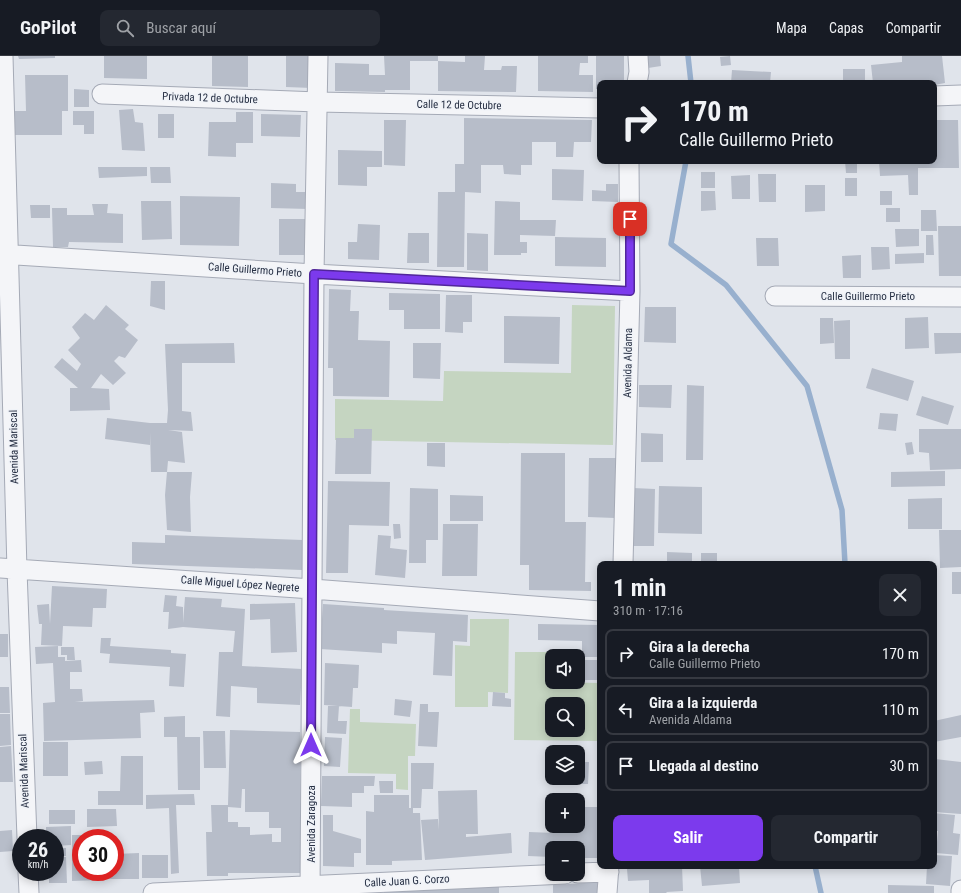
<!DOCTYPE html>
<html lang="es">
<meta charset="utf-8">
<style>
:root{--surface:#171b24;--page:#242831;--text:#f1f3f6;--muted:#9ea1a6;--line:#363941;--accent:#7c3aed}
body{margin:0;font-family:"Roboto Condensed",sans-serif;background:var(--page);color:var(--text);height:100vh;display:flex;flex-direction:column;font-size:15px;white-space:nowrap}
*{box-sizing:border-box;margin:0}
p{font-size:13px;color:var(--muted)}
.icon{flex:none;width:22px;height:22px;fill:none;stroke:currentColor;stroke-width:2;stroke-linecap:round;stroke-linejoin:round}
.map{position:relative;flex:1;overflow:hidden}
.panel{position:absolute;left:597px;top:505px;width:340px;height:308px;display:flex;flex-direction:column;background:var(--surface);border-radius:8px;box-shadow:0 2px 10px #0003}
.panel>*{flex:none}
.top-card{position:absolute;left:597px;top:24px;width:340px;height:84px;border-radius:8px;box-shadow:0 2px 10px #0003;background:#171b24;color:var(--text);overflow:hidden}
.controls{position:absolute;left:545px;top:593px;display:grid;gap:8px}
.controls a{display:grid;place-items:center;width:40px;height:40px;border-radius:8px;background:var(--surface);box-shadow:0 2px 10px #0003;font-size:20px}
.speed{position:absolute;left:12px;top:773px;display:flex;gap:8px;font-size:20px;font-weight:700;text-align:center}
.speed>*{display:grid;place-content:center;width:52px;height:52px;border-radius:50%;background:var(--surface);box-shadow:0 2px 10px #0003;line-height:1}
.speed small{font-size:10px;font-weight:400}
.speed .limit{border:6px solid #d22;background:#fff;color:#111}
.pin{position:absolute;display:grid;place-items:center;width:34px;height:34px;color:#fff;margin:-17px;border-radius:8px;box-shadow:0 2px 6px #0006}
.me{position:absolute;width:44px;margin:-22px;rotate:0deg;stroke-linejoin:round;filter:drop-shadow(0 0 3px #0008)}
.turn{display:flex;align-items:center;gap:14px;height:84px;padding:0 16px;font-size:18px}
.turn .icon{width:52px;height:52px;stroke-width:2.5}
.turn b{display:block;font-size:28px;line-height:34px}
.round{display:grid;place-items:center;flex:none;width:42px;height:42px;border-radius:8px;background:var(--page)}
.headline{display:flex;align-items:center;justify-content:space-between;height:68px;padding:0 16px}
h1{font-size:24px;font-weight:700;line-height:30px}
.action{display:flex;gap:8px;margin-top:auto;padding:8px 16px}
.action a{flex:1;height:46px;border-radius:8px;background:var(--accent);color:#fff;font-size:16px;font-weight:700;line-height:46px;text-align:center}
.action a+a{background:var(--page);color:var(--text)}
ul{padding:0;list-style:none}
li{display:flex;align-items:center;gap:12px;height:50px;margin:0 8px 6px;padding:0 8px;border:2px solid var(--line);border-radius:8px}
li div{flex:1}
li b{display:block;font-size:15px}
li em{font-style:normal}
header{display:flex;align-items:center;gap:24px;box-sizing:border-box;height:56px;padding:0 20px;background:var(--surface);border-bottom:1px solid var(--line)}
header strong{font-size:19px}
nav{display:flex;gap:22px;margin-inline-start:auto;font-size:14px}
.search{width:280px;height:36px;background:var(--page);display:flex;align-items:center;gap:10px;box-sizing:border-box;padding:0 14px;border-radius:8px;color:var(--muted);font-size:15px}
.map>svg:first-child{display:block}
.green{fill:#c5d5c1;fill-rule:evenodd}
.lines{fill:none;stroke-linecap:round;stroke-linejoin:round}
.stream{stroke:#98b0ce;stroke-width:5.5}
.building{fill:#b7bdc9;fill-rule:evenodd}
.street-casing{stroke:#a5aab6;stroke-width:21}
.street{stroke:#f4f5f8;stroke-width:19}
.route-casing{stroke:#51269a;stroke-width:10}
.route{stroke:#7c3aed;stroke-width:7}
.labels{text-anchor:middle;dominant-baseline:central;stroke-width:3;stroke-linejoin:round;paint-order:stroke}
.street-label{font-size:11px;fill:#273044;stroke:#f0f3f8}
</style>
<header>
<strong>GoPilot</strong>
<div class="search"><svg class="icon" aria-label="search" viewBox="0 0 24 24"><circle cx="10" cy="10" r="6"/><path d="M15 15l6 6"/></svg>Buscar aquí</div>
<nav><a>Mapa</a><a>Capas</a><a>Compartir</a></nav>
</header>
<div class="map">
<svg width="961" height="837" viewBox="0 0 961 837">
<rect width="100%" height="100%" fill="#e0e4eb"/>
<path class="green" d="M572,249L615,250L613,389L335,384V343L443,345L444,315L571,317Z
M470,563H509L508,637L488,636V651H455V589L470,590Z
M515,596H551V626L600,627V685L514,684ZM552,648H578V674H552Z
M350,653H360V666L416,668L415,700H408V734L396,733V718L348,717Z"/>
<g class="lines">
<path class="stream" d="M688,0L691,27
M686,105L671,188L726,229L807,330L842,454L845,508
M815,810L821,837"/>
</g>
<path class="building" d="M18,0H55V2L19,3Z
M104,0H147V23L104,22Z
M212,0H248V31L212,30Z
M286,0H313L312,32L286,31Z
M384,0H438V5L465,6V0H485L484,14H501L502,10H517L516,36L438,35V5H410V34H385V36L335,35V7L369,8V19H385Z
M538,0H588V7H580L579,19H593V36L538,35Z
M596,0H624V27H600V33H596Z
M646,0H660L661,10L648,12Z
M730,0L731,9L721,10L720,1Z
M902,0H942L945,27L934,29V27H873L871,9L902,6Z
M843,13H865V27H798V24H843Z
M732,14L771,16L770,27H731Z
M25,19H68V55H62V79H14V55H26Z
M74,33L89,34V51H74Z
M133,53L135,66L143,67L145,95L122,94L119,54Z
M73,55H94V78H84V69H73Z
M236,56H253V87H236V101L208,100L209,66H236Z
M158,58H174V82H158Z
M261,58L301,59L300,81L261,80Z
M464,62L592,64L591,86H574L573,101H556V86H532V109H521V119L504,118L503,109H481V137L465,136L464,211H437L438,136H455V108H464Z
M384,64H406L405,110L384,109Z
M934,64H958L959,112H918V139H909L908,119L880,120L879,105H901V107H918V105H934Z
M338,94L382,95V111H367V130L338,129Z
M845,105H857V117H846Z
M98,111H147V120L99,122Z
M150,111H170L171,127H151Z
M552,113L584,114L583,145L552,144Z
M701,116H715V132H701Z
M758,118H776V146H759Z
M750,119V143H732L731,120Z
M845,122H857V140H845Z
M271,127L296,128V136H308V153L271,152Z
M606,128H618V146L592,145V134L606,135Z
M805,129H825V155L805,156Z
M701,135H715L716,154L701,155Z
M880,135H892V149H880Z
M180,140L240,141L239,190L180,189Z
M141,145H171L172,183L142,184Z
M495,145L520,146V164H556L555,180L520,179V186H527V197H521V199H494Z
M92,148H108L107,157L123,158V187L69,186L68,191H53L52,152H67V159H94Z
M30,149H50V162H31Z
M886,152H900V166H886Z
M921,154H936L937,175H921Z
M279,163H305V199H279Z
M358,168L380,169L379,204L348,203V186H357Z
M938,170H961V220H939Z
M895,173H919V190L896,191Z
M408,177H429V207H407Z
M467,177L488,178V215L467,214Z
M926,179H933L934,199H926Z
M555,181L606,182V211L555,210Z
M756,182H778L779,210H757Z
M871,191H889L890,213L872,214Z
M924,197V207L895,208V198Z
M861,199V222H843L842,200Z
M151,225H165V254L150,250Z
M329,233L351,234L350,255H359L358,284L390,285L389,341L333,340V312H328Z
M389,237L440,238V273H404V254H389Z
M446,239H472V266H463V277L445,276Z
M106,249L129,269L125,273L138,284L125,302L119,300L114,305L126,317L113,329L101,318L91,332L109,333L110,354L70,355V332H78L54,311L62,302L77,315L81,308L68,294L80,282L72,271L85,257L94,264Z
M645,251H676V287L644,286Z
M504,260L560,261L559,308L504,307Z
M928,261L929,292L905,293V262Z
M820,262H833L834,287L820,288Z
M850,264V303H835L834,265Z
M934,277H961V297L935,298Z
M234,287L235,307H182V355L191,356L193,375L168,374L182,376L185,407L168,405L167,416H192L190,441L191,476L167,474L165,439L167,416H151L150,376V389L105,383L107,362L150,367H167L168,354L165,288Z
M413,287H441L440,323L413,322Z
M872,312L914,325L908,345L866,332Z
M639,329H672L671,352L639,351Z
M687,329L704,330L703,404H686Z
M922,340L954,350L948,369L916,359Z
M880,357L898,358L896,375L878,373Z
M354,373H372L371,418H335L336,382H354Z
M919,373H961V413L930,414L929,397L919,396Z
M641,377L663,378V406H641Z
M912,386L914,398L907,399L905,387Z
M427,387H445V411L427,410Z
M521,397H565V466H586L585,526H591V535L529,534V509H520Z
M589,402H616L615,462L588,461Z
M945,415V430L891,431V416Z
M328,425L390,426L389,470L349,469L348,517H326Z
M659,430L702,431V478L658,477Z
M410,432L438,433V484H426V507H409Z
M633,432L655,433L654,490H632Z
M450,439L483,440V465H450Z
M942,442V473H908V443Z
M393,468H400L401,482L394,483Z
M443,468H478L477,520H442Z
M939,474H961V511L940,512Z
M165,479L303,484L302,514L132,508V486L165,487Z
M378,479L391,480L390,492L407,494L405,522L375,519Z
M667,496L692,497V508H667Z
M701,497H717V508H701Z
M952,516H961V538H952Z
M52,530L107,533L106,552H93L92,571L63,570L62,590L41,589L42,568H39L37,549L49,548L50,568Z
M165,539L177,540L176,550L183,551V567L185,541L222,543L221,551L245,553L242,610L302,613L300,649L257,647V632L231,630L230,661L216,660L219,596H233L235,575L183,571L168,573L169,556H163Z
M295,547L297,596L271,597L270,563L250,564V548Z
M323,548L384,552V554L468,559L467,586L453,585L452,620L433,619L435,577L397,575V588L382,587V597L320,593Z
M538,568L599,569V601H582V585L538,584Z
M0,578H8V601H0Z
M101,582H111L110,590L171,594V597L186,598L184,631L169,630L170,611L109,607L110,598L100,597Z
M58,590V601H65V605L81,604L82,616H70V633H82L83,645L75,646L154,644L155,656L140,657L141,682L44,685L43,647L55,646L53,607L36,608L35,591Z
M61,591H74L75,604H67V599H61Z
M578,604H600V624H578Z
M325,607L359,609L358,632H353L352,651L324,649Z
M0,631H9L10,657H0Z
M493,636L505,637V642L511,643V651L492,650Z
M395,643L412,645L410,661L394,659Z
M420,648H428V656H439L437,691L418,690Z
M328,650H339L338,665H347L346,678L327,677Z
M0,658H10L11,689L0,690Z
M961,659V681L934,686V665Z
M185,660V681H200V734H178L177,681H164V661Z
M230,674L300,676V817H228V820H207L206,776H212L211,749H228ZM242,733H245V756H269V772H281V786H272V778L250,779V771H238V766H228V751L241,752Z
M203,675H225L226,712H204Z
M325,681L342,682L340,711L324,710Z
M43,686H68V720H43Z
M11,690L13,726H0V691Z
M121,700H143V749H98V735H120Z
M935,703L961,706V758L934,756V717Z
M102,705L103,718L85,719L84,706Z
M578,706H589L588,728H561V722H578Z
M411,707H434L433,733H422L421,752H413V757H420L422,804L392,805V809H366V755L374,756V739H409V752H411Z
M322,720H375L374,730H364V737H352V751L321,750Z
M379,725H393V737H380Z
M477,734L478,778H466V781L511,777L512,797L425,804L421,764L438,763L439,774L438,735Z
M194,738L195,749H176L179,817L171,818L169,752L146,753V739Z
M583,751H600V802H578V792H552V801L528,800L529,776L555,777L562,770H578V763L583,764Z
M87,753H116L117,770L87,771Z
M49,754H75V768H49Z
M934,757L955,759L953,777L960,778L958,799L936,797L938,775H934Z
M323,759H333V775L361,783V797H354V811L323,810Z
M71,770V789L55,790V782H46V771Z
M12,774L13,795L0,796V775Z
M72,779H89V782H81V816H102V824L72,825Z
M57,792H66V800H58Z
M139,797V823H105V816H115V798Z
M142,799H168V822H142Z
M934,799L952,800L950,830L926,828L927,810H934Z
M55,801H66L67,827H49V816H55Z
M682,810L683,835L666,836L667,837H649V824L628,825L627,813Z
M700,810H739L740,827L702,830Z
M600,826L601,837H553V829Z
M888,829L934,830V837H888Z
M499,830V837H384V835Z"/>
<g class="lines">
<g class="street-casing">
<path id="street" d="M3,0L17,514L27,782
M637,27L639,16L638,0
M102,38L318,46L600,52
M934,40L961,39
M0,198L314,218L630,235
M775,240L961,241
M623,508L630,235L629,105
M0,512L312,533L600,555
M28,816L29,837
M578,817L609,816
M153,837L565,818
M310,837L314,218L318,0
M607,837L609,810
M961,837V834"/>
</g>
<use href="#street" class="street"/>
</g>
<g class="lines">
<g class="route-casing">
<path id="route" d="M311,689L314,218L630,235V163"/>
</g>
<use href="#route" class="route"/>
</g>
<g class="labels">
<g class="street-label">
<text transform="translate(210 42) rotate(2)">Privada 12 de Octubre</text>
<text transform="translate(459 49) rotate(1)">Calle 12 de Octubre</text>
<text transform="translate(255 214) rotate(4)">Calle Guillermo Prieto</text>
<text x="868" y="240">Calle Guillermo Prieto</text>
<text transform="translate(628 307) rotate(-89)">Avenida Aldama</text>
<text transform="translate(14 391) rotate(-91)">Avenida Mariscal</text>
<text transform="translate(240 528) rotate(4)">Calle Miguel López Negrete</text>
<text transform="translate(24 715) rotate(-92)">Avenida Mariscal</text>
<text transform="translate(311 768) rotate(-90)">Avenida Zaragoza</text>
<text transform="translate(407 825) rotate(-3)">Calle Juan G. Corzo</text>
</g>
</g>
</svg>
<div class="controls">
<a><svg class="icon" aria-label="sound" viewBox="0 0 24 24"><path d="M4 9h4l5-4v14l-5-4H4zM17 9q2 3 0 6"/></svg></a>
<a><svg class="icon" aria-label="search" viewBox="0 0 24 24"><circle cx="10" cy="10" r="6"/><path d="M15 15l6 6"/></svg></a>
<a><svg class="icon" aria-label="layers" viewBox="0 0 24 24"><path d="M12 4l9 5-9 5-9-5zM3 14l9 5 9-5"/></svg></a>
<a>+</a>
<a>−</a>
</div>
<div class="speed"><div>26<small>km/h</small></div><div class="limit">30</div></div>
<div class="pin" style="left:630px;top:163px;background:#d93025"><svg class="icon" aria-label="arrive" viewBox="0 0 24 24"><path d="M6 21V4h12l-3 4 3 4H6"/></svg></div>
<svg class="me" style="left:311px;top:689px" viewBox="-20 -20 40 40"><path d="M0-17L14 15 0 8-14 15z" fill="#7c3aed" stroke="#fff" stroke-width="4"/></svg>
<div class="top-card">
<div class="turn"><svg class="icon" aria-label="right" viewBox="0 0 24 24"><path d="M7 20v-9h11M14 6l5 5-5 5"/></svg><div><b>170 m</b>Calle Guillermo Prieto</div></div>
</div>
<section class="panel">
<div class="headline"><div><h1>1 min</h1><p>310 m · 17:16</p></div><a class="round"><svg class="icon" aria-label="close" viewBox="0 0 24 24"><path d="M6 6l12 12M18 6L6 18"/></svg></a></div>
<ul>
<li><svg class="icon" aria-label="right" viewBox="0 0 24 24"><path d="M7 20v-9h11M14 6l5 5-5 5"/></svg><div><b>Gira a la derecha</b><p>Calle Guillermo Prieto</p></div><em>170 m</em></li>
<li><svg class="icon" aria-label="left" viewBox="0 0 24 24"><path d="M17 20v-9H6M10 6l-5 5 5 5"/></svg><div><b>Gira a la izquierda</b><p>Avenida Aldama</p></div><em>110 m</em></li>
<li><svg class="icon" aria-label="arrive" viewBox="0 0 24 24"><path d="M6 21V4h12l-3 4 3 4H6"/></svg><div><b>Llegada al destino</b></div><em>30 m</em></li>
</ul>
<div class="action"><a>Salir</a><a>Compartir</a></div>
</section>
</div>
